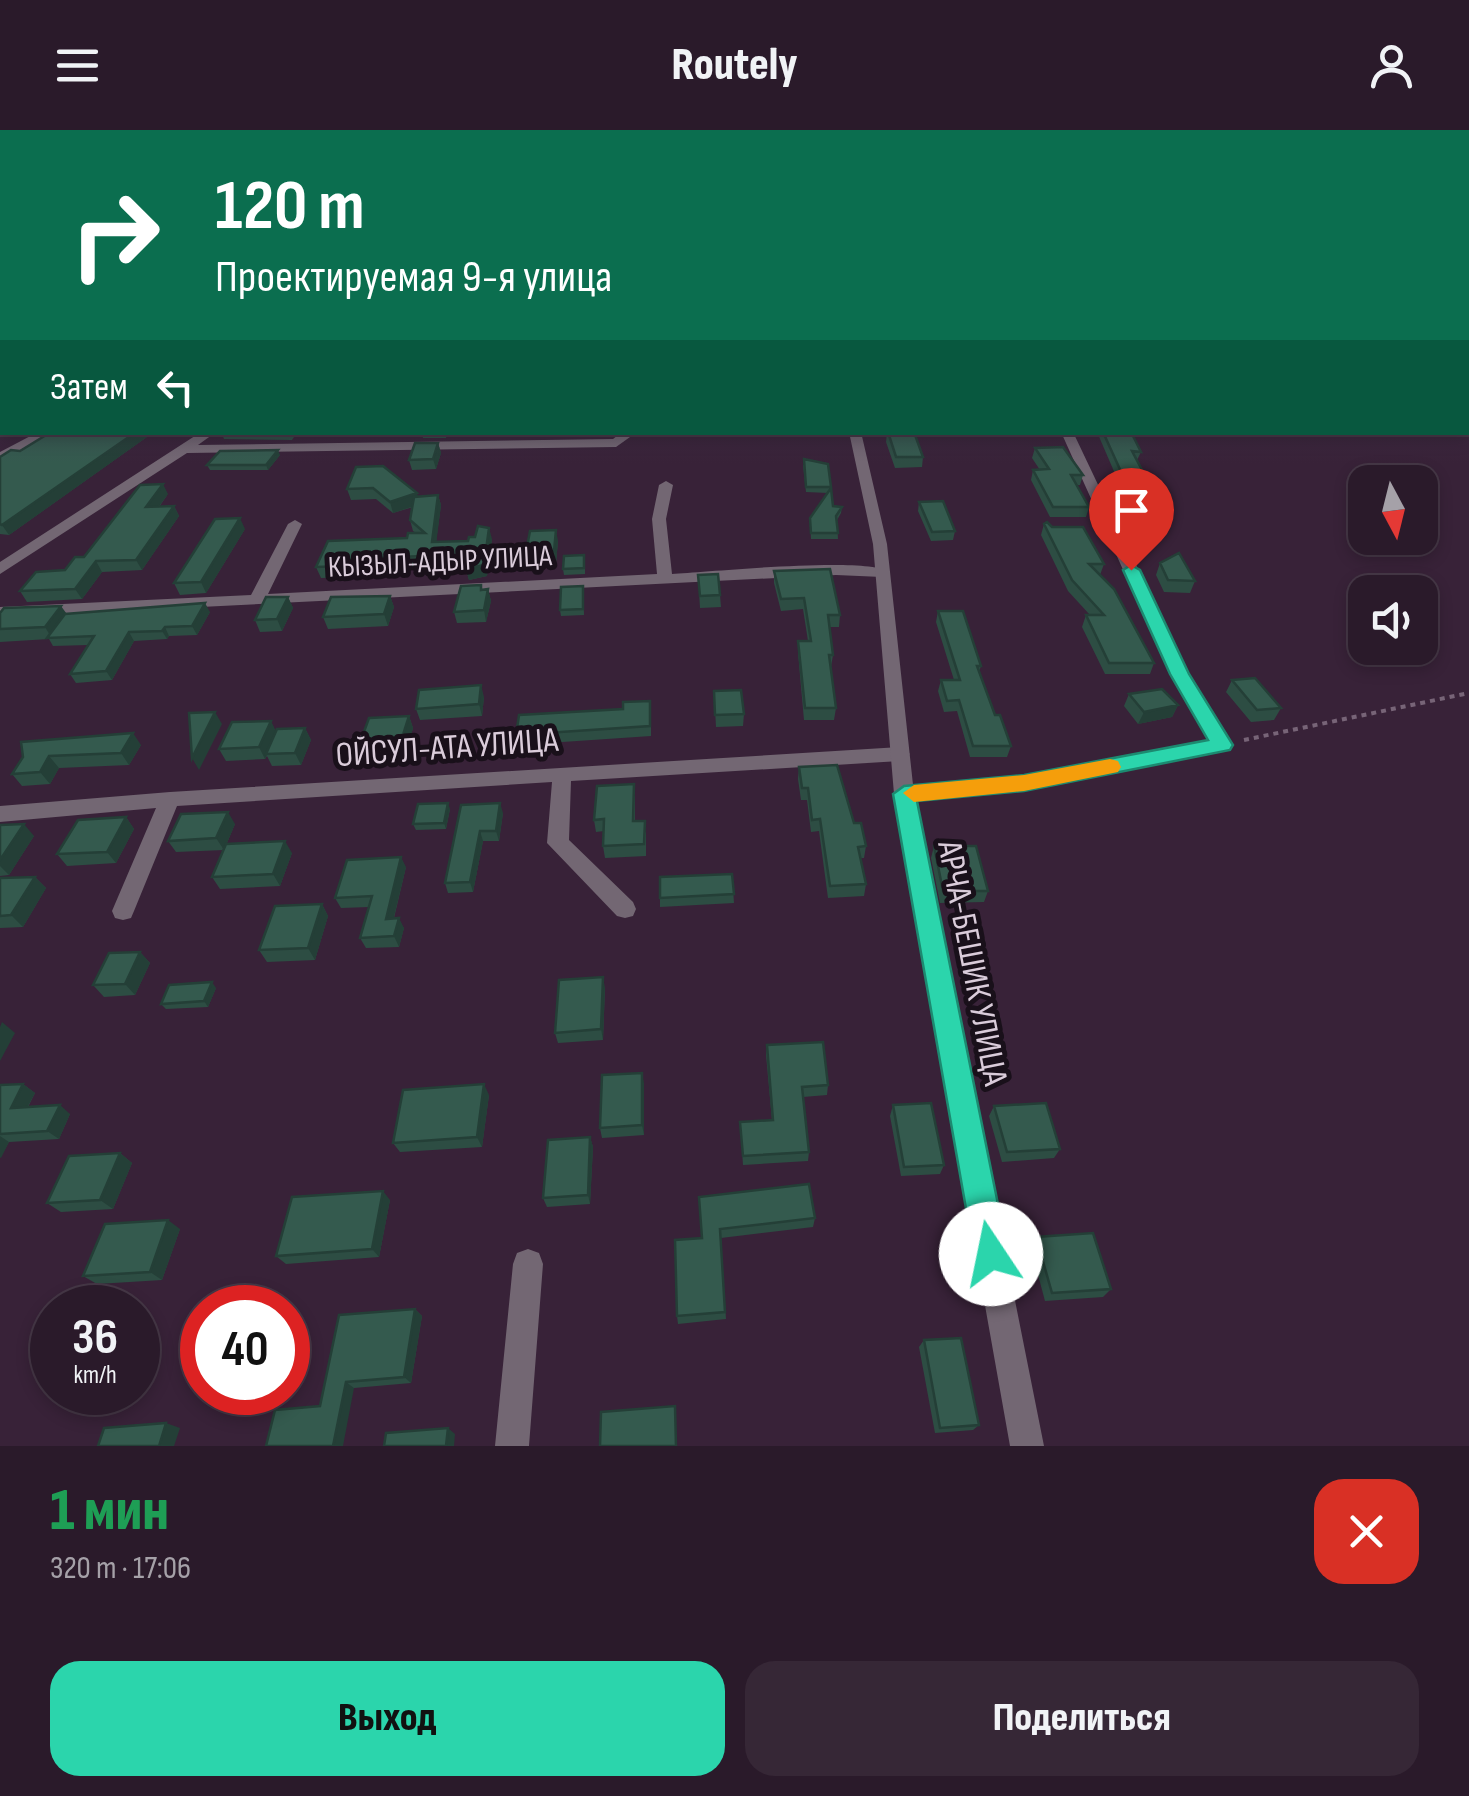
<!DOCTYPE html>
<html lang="ru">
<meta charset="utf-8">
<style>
:root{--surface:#2a1a2a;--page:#362736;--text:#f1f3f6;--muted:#a5a1a8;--line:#463847;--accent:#2bd5ac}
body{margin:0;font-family:"Sofia Sans Condensed",sans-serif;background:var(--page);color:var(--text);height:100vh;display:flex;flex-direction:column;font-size:38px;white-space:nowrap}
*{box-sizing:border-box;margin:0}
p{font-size:32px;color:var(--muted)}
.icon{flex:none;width:55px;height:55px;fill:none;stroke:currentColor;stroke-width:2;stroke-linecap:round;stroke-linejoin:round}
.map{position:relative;height:1316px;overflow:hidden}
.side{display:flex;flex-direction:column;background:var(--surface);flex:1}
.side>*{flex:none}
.hud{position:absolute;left:0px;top:0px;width:1470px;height:305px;box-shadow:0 5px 15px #0003,0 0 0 2px var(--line);background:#0b6e4f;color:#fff;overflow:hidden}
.needle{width:65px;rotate:173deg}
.fabs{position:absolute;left:1348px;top:335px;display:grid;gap:20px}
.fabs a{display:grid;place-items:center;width:90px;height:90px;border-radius:20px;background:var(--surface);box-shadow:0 5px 15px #0003,0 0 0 2px var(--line);font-size:50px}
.speed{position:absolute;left:30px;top:1155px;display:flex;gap:20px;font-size:50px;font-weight:700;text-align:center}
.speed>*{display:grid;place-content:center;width:130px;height:130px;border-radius:50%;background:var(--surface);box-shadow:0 5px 15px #0003,0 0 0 2px var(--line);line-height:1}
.speed small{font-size:25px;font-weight:400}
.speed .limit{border:15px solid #d22;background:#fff;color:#111}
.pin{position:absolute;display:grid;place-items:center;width:85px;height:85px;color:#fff;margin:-102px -42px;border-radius:50% 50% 50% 0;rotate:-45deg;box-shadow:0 0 10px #0007}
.pin .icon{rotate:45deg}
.me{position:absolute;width:110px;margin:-55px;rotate:349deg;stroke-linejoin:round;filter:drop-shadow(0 0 8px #0008)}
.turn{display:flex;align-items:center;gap:35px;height:210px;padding:0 50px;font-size:45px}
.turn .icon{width:130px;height:130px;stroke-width:2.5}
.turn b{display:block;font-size:70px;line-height:85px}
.then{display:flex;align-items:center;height:95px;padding:0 50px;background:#0003;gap:20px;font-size:38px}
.round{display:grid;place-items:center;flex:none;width:105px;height:105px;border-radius:30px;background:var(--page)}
.head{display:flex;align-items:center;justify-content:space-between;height:170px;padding:0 50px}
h1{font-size:60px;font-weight:800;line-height:75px;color:#1e9e55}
.cta{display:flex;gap:20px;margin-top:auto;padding:20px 50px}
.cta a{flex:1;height:115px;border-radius:30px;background:var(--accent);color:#111;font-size:40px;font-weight:800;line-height:115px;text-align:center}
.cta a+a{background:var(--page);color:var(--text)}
header{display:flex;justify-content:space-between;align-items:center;height:130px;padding:0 50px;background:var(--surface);font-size:45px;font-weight:800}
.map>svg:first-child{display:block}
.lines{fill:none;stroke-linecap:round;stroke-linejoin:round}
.path{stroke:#776477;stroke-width:4;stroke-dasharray:5 5;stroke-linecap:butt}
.minor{fill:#736773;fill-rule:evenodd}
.tertiary{fill:#736773;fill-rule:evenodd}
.wall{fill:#2d4d43}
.shaded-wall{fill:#243f37}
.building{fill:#345a4e;stroke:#243f37;stroke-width:2.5}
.route{fill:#2bd5ac;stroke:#1c8a70;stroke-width:2.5}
.slow{fill:#f59e0b}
.labels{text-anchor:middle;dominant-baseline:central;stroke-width:10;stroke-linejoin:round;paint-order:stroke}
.far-street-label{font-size:30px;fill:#daccda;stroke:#19101a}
.street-label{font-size:35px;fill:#daccda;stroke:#19101a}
</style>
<header><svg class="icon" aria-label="menu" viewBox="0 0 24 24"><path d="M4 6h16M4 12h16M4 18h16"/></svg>Routely<svg class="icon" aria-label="person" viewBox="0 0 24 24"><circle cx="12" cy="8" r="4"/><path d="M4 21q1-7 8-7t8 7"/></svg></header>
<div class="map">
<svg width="1469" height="1316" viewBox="0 0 1469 1316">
<rect width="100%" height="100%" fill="#382238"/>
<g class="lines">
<path class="path" d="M1244,610L1469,563"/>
<path class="minor" d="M0,227H2V233H0Z
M38,302H54L0,331V322Z
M201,302H216L198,315L613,309L622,302H637L616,317L187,323L0,444V432Z
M1061,302H1073L1188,544L1232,615L1222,622L1024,660L904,671L897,669L894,664L897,659L904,657L1024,646L1210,611L1170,544Z
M666,351L673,355L666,389L672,444C710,442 866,426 890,442L882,447L836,445L0,487V477L251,465L288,394L295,390L302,394L268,464L657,444L652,389L659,355Z
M900,617L910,624L900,631L571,651L569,710L633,772L636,779L633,786L625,788L617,786L547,713L552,652L177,676L134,781L131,788L123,790L115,788L112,781L156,678L0,692V676L170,662Z
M528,1119L539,1123L543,1134L529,1316H495L513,1134L517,1123Z"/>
<path class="tertiary" d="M849,302H861L887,414L914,664L1044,1316H1010L894,664L873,414Z"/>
</g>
<path class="wall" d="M51,302H154L9,405L0,404V327L20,321Z
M447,302L446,308H423L422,303Z
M887,302L923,327L922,337L895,338L886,312Z
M1097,302H1131L1141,322L1137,330L1168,389L1165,398L1138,397Z
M222,304H296L292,310L224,309Z
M438,313L441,323L436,339L412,340L409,330Z
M1035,318L1083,345L1080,355H1077L1089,377L1086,387H1050L1031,350L1033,340H1040L1032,328Z
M280,325L268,340H210L207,335Z
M828,334L833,376L842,377L841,383L837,390L838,409H811L810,388L828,363L806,362L803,335Z
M356,337L418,366L438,365L441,375L436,412L468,411L492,409L487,446L469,450L467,443L424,441L423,437L352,440L349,447L321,448L316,437L407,408L416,403L413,401L410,390L413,377L393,383L376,369L351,370L347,359Z
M168,364L159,377L174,376L179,386L142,440L102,442L82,469L27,472L20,461L65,440Z
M919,372L955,401L953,410L931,411L918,381Z
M1044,394L1052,397L1104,434L1100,445L1154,533L1150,544H1105L1082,497L1086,485H1090L1068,461L1041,405Z
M245,399L206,463L180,465L174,453Z
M558,411L556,433L529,434L526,422Z
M585,431V444L564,445L563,439Z
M1160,433L1195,451L1190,463L1164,462L1156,445Z
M774,441L840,485L839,497H830L833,525L831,537L836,578L834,590H804L798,523V511H808L803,479L781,481L774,453Z
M698,445L720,465L721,477L700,478Z
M583,456L584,485L561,486L560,480Z
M488,459L491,471L486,492L457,493L454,482L483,460Z
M390,466L394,477L388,496L328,499L323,487Z
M288,467L293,478L282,501L260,502L255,490Z
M938,481L981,536L979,542L995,585L1011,616L1007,627H970L957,581L944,582L938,561L941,550H954L936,492Z
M210,482L197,505L169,506L167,509L134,511L112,550L76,553L70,544L88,515L53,516L49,509L0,512V483L66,484Z
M1232,550L1281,578L1274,590L1251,592L1226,562Z
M714,561L744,584L743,596L716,597Z
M1129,564L1178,575L1172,587L1138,594L1124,576Z
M484,567L482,586L420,590L416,579Z
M623,579L651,581V606L518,615L516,605Z
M409,586L413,598L407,620L366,622L361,610Z
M305,598L311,610L301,635L272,636L267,626L265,629L226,631L219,619L276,602Z
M141,615L129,635L59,638L50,654L22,656L12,644L23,627Z
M799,637L854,693L866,716L864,728H860L866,754L864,766L828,768L819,701L811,702L807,670H801L798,649Z
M635,666V691L646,703V726L605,728L603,716L604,701L596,702L594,690Z
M461,675L503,683L499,711H483L473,762L448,763L445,753Z
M450,679L446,699L416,700L413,694Z
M126,687L134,699L116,733L67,736L57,724Z
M235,694L224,720L176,722L168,711Z
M0,695L34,706L9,745L0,746Z
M934,716L988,761L984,772L940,773L931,728Z
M292,723L280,756L220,759L212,747Z
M406,737L394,788L404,798L399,817L366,818L360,808L369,777L341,778L335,768Z
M732,744L734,773L660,777V768Z
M35,747L46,758L23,797L0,798V748Z
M322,774L328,786L315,830L267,832L259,820Z
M140,822L150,833L135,865L104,867L93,855Z
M216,858L208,877L166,879L161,874Z
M605,858L603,910L558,913L555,903Z
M767,915L828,955L827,965L803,967L809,1022L808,1031L743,1035L740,992L772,990L766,925Z
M644,953V1005L602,1008L600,998Z
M23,954L35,963L28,977L70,984L59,1009L9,1012L0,1028V955Z
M489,965L482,1017L400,1022L393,1013Z
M893,975L944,1035L940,1044L901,1046L890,986Z
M994,976L1060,1019L1054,1028L1002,1032L989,986Z
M590,1007L593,1017L590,1074L547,1077L543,1068Z
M120,1023L132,1033L113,1079L61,1082L47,1073Z
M699,1067L815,1088L813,1097L721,1108L726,1189L678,1194L677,1186L702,1108Z
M390,1070L379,1127L286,1134L276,1126Z
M180,1099L162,1150L97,1154L83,1146Z
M1036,1107L1111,1159L1103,1167L1045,1171L1030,1115Z
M415,1179L422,1186L411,1253L354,1258L320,1276Z
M52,1202V1249L35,1243Z
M924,1210L979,1295L973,1300L935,1303L919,1217Z"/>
<path class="shaded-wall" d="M136,302H154L9,405L2,395Z
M438,313L441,323L436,339L433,329Z
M278,320L280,325L268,340L266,335Z
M163,354L168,364L151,387L146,377Z
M417,363L420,374L393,383L390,372Z
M438,365L441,375L435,423L432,412Z
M174,376L179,386L142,440L136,430Z
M240,388L245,399L206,463L201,452Z
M489,398L492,409L487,446L469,450L466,439Z
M556,400L558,411L556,433L554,421Z
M348,429L352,440L349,447L345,436Z
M96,431L102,442L82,469L75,459Z
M488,459L491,471L486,492L484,480Z
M390,466L394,477L388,496L384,484Z
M288,467L293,478L282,501L277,489Z
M205,473L210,482L197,505L192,496Z
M61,476L69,487L51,507L45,497Z
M165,497L169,506L167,509L162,501Z
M129,502L134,511L112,550L106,541Z
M481,555L484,567L482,586L479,574Z
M1178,575L1172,587L1138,594L1144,582Z
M215,582L222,594L199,640L192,628Z
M409,586L413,598L407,620L402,608Z
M271,591L277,603L265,629L259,617Z
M305,598L311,610L301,635L295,623Z
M133,603L141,615L129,635L121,623Z
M49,626L59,638L50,654L40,642Z
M448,673L450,679L446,699L444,693Z
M500,673L503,683L499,711L496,701Z
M228,682L235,694L224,720L216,708Z
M126,687L134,699L116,733L107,722Z
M24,694L34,706L9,745L0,736V730Z
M480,701L483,711L473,762L470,752Z
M285,711L292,723L280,756L273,744Z
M401,727L406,737L391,799L386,789Z
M35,747L46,758L23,797L11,785Z
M322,774L328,786L315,830L308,818Z
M399,788L404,798L399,817L394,806Z
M140,822L150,833L135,865L125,854Z
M603,847L605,858L603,910L601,899Z
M212,852L216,858L208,877L204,871Z
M2,892L15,903L0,931V897Z
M642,943L644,953V1005L642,995Z
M23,954L35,963L22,987L11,978Z
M484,954L489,965L482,1017L477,1007Z
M60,975L70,984L59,1009L47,1001Z
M0,1006L9,1012L1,1028L0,1027Z
M590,1007L593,1017L590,1074L588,1065Z
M120,1023L132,1033L113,1079L100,1070Z
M383,1061L390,1070L379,1127L372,1119Z
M168,1090L180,1099L162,1150L150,1142Z
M415,1179L422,1186L411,1253L404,1247Z
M346,1252L354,1258L343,1316H333Z
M166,1293L180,1298L174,1316H159Z
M448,1298L455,1304L454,1316H446Z"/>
<path class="building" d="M0,149H2V182H0Z
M51,302H136L2,395L0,394V327L11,320L20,321Z
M224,302H291L290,305L222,304Z
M888,302H914L923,327H896Z
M1103,302H1131L1141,322L1132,321L1168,389L1142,388Z
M415,313H438L433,329L409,330Z
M1063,317L1083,345H1071L1089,377H1053L1033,340L1049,339L1035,318Z
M278,320L266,335H207L220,321Z
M804,329L828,334L831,357H806Z
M383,336L417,363L390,372L373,358L347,359L356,337Z
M163,354L146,377L174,376L136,430L96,431L75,459L20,461L36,442L65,440L75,427H84L140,355Z
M831,358L833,376L842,377L836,386L838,403H811L810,388Z
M438,365L432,412L468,411L469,407H475L478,396L489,398L484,435L466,439L468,433L421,430L422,426L348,429L345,436L316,437L328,411L407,408L408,403H425L410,390L414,367Z
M943,371L955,401L932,402L919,372Z
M240,388L201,452L174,453L215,389Z
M1047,392L1052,397H1083L1104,434H1089L1114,459L1154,533H1109L1086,485H1104L1072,450L1044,394Z
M556,400L554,421L526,422L530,401Z
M1179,423L1195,451L1168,450L1160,433Z
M584,425V438L563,439L564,426Z
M830,439L840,485H828L833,525H829L836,578H805L798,511H811L804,468L781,469L774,441Z
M718,444L720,465L700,466L698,445Z
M481,455V460L488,459L484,480L454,482L461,456Z
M583,456V479L560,480L561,457Z
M390,466L384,484L323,487L331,467Z
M266,467H288L277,489L255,490Z
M205,473L192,496L165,497L162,501L129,502L106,541L70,544L94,506L47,508L65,484Z
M61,476L45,497L0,499V483L4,478Z
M938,481H963L981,536H977L995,585H1000L1011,616H973L959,570L947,571L941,550H960Z
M1255,548L1281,578L1257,580L1232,550Z
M481,555L479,574L416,579L419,560Z
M1162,559L1178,575L1144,582L1129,564Z
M741,560L744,584L715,585L714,561Z
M650,571V596L516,605L519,585L623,579V572Z
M215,582L192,628L189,583Z
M409,586L402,608L361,610L369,588Z
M271,591L259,617L219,619L232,592Z
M305,598L295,623L266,624L277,599Z
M133,603L121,623L49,626L40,642L12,644L23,627L21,612Z
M837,635L854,693H861L866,716L858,717L866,754L830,756L820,689L812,690L808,658H802L799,637Z
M634,654L633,691H645L644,714L603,716L604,689L594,690L597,656Z
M448,673L444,693L413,694L418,674Z
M500,673L496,701H480L470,752L445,753L461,675Z
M228,682L216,708L168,711L181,684Z
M126,687L107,722L57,724L78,690Z
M24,694L0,730V695Z
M285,711L273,744L212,747L226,714Z
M934,716H976L988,761H943Z
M401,727L386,789L399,788L394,806L360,808L372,766L335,768L347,730Z
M732,744L734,764L660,768V747Z
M35,747L11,785L0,786V748Z
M322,774L308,818L259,820L275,776Z
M140,822L125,854L93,855L109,823Z
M603,847L601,899L555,903L559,850Z
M212,852L204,871L161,874L169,855Z
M823,912L828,955L802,957L809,1022L743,1026L740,992L773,990L767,915Z
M642,943V995L600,998L602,945Z
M23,954L11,978L60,975L47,1001L0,1004V955Z
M484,954L477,1007L393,1013L403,960Z
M931,973L944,1035L904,1037L893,975Z
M1046,973L1060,1019L1007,1022L994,976Z
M590,1007L588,1065L543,1068L548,1010Z
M120,1023L100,1070L47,1073L69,1026Z
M809,1054L815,1088L720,1099L725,1182L677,1186L675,1110L702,1108L699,1067Z
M383,1061L372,1119L276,1126L292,1067Z
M168,1090L150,1142L83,1146L105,1094Z
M1093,1103L1111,1159L1052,1163L1036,1107Z
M415,1179L404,1247L346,1252L333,1316H266L275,1280L320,1276L339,1185Z
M52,1202V1242L35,1243Z
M961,1208L979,1295L940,1298L924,1210Z
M675,1276L676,1316H600L601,1282Z
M166,1293L159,1316H98L104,1298Z
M448,1298L446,1316H384L386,1303Z"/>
<linearGradient id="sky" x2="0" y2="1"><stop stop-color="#1f131f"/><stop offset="0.45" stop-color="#4d445e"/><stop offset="1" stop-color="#4d445e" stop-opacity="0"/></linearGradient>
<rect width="1469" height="333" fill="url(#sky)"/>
<path class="route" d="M1131,435L1140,440L1189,544L1233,615L1230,620L1024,661L917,671L1008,1124L1003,1136L991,1141L979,1136L974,1124L893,664L904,656L1024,645L1208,610L1170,544L1123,440Z"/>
<path class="slow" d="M1110,629L1118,631L1121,637L1118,642L1024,661L914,672L903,663L914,655L1024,645Z"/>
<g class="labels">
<g class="far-street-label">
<text transform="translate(440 432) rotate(-3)">КЫЗЫЛ-АДЫР УЛИЦА</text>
</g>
<g class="street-label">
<text transform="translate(447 618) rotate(-4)">ОЙСУЛ-АТА УЛИЦА</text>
<text transform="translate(972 833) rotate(79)">АРЧА-БЕШИК УЛИЦА</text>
</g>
</g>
</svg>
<div class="fabs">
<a><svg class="needle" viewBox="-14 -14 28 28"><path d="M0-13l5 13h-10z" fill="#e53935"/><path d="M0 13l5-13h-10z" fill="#a5a1a8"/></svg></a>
<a><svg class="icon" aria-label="sound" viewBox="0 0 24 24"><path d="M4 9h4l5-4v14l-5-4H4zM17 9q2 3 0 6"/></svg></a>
</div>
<div class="speed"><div>36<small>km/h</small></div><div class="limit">40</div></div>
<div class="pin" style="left:1131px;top:440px;background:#d93025"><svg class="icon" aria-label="arrive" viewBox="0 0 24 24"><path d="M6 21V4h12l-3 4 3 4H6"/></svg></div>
<svg class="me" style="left:991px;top:1124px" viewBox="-20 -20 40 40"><circle r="19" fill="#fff"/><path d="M0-13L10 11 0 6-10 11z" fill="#2bd5ac"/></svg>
<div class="hud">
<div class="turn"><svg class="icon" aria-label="right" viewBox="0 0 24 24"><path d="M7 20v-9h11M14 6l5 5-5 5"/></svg><div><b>120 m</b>Проектируемая 9-я улица</div></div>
<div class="then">Затем<svg class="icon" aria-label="left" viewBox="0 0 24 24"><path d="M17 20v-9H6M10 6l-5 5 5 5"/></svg></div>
</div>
</div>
<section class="side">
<div class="head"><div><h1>1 мин</h1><p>320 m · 17:06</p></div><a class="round" style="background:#d93025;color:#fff"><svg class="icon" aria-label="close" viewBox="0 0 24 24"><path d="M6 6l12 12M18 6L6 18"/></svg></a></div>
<div class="cta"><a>Выход</a><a>Поделиться</a></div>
</section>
